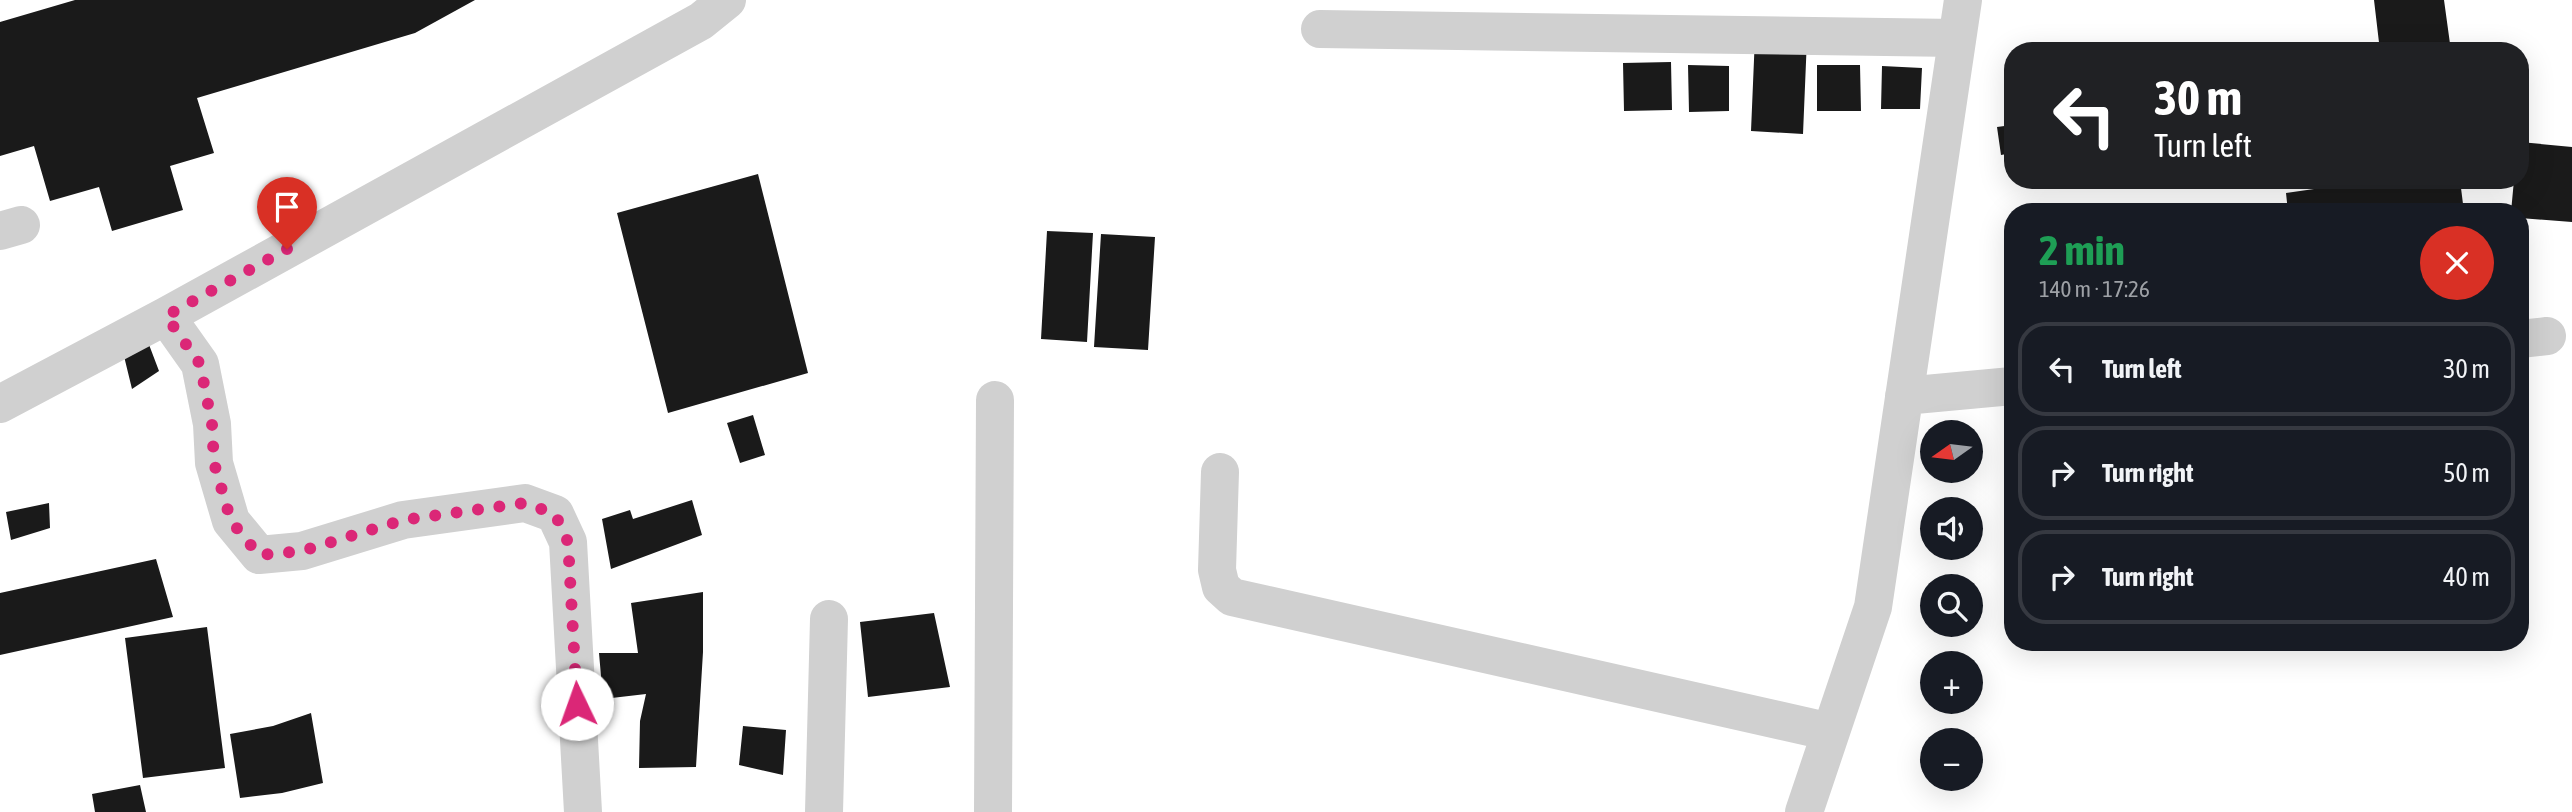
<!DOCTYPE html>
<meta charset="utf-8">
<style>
:root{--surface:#171b24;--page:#20242c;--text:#f1f3f6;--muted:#9ea1a6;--line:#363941}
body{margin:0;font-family:"Asap Condensed",sans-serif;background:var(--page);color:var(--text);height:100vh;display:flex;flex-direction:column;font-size:26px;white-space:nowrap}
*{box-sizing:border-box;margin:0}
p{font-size:23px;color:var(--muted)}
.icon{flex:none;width:38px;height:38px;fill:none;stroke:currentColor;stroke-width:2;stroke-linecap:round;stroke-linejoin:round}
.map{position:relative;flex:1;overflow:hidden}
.drawer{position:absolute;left:2004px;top:203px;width:525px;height:448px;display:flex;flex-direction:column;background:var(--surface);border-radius:28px;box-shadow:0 7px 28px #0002}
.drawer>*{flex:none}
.hud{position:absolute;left:2004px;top:42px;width:525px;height:147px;border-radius:28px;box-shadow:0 7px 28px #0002;background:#202124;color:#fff;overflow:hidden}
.needle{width:46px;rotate:256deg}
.controls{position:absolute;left:1920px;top:420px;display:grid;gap:14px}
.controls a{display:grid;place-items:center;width:63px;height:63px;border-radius:50%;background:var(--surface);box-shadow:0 7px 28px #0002;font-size:35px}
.pin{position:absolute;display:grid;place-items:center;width:60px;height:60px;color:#fff;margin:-72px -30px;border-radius:50% 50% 50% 0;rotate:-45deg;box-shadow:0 0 7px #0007}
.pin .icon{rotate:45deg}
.me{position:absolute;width:77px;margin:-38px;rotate:357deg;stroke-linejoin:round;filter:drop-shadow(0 0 5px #0008)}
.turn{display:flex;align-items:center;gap:24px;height:147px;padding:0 35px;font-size:32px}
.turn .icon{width:91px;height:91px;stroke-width:2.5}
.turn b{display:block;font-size:49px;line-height:60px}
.round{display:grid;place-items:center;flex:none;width:74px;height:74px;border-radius:37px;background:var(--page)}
.headline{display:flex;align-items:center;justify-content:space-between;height:119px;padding:0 35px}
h1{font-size:42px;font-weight:700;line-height:52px;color:#1e9e55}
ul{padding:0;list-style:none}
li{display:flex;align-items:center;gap:21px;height:94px;margin:0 14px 10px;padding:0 21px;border:4px solid var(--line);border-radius:28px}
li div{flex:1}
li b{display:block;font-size:26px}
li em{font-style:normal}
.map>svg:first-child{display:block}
.building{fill:#1a1a1a}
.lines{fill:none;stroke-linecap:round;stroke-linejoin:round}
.minor{stroke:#d0d0d0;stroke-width:38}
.route{stroke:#db2777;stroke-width:12;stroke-dasharray:0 21.6}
</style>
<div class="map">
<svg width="2572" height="812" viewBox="0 0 2572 812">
<rect width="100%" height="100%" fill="#fff"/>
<path class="building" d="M75,0H475L415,33L197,98L214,153L170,166L183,210L112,231L99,187L50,201L34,146L0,156V22Z
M2374,0H2444L2451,51H2380Z
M1755,36L1807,38L1803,134L1751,131Z
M1671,62L1672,110L1624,111L1623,63Z
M1688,65L1729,66V111L1689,112Z
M1817,65H1860L1861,111H1817Z
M1882,66L1922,68L1920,109H1881Z
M2012,125V153L2001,155L1997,127Z
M2520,142L2572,147V222L2520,218V212H2511L2514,180H2520Z
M758,174L808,373L668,413L617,213Z
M2377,180H2460L2464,212H2288L2286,193Z
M1047,231L1093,233L1087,342L1041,339Z
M1101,234L1155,237L1148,350L1094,347Z
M148,342L159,371L132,389L123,352Z
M753,415L765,455L740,463L727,423Z
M692,500L702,535L611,569L602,519L630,510L633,519Z
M49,503L50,528L11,540L6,512Z
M156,559L173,617L0,655V593Z
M703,592V652L696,767L639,768L640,721L646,694L603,699L599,653H638L631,603Z
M934,613L950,687L868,697L860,622Z
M207,627L225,768L143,778L125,638Z
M311,713L323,783L282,793L240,798L230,734L273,726Z
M743,726L786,730L783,775L739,765Z
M140,785L146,812H95L92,794Z"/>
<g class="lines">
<path class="minor" d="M1320,29L1957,38
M0,231L21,225
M166,316L200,364L212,424L214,463L231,521L259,555L302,551L403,520L525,503L555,514L568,542L583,812
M2520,339L2547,336
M1904,396L2012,386
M0,404L166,316L701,21L727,0
M1220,472L1217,570L1221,587L1232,597L1831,732
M824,812L829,619
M993,812L995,400
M1804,812L1873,607L1963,0"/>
</g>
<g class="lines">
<path class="route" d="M287,249L166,316L200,364L212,424L214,463L231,521L259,555L302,551L403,520L525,503L555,514L568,542L577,704"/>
</g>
</svg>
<div class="controls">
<a><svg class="needle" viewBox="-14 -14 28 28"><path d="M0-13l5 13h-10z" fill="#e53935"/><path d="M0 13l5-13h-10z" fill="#9ea1a6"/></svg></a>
<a><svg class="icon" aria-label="sound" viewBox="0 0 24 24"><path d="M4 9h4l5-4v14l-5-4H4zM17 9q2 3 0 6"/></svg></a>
<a><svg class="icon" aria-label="search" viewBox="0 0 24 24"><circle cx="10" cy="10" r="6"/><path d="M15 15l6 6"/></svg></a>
<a>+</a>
<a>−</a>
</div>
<div class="pin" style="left:287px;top:249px;background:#d93025"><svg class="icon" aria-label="arrive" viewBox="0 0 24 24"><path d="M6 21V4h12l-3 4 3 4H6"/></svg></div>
<svg class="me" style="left:577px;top:704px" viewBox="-20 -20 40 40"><circle r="19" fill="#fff"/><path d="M0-13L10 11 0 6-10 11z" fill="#db2777"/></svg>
<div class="hud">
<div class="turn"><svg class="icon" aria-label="left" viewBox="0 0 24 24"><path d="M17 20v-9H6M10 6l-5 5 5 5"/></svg><div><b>30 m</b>Turn left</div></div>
</div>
<section class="drawer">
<div class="headline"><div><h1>2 min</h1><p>140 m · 17:26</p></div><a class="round" style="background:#d93025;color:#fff"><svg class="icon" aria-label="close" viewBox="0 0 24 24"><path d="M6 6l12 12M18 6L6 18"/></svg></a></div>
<ul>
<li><svg class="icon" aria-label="left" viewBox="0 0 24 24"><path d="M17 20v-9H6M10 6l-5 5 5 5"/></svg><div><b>Turn left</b></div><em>30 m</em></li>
<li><svg class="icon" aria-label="right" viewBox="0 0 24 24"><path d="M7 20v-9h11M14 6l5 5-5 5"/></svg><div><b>Turn right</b></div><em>50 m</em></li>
<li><svg class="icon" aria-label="right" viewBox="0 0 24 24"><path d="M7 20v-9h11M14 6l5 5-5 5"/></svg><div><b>Turn right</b></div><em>40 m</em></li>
</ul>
</section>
</div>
